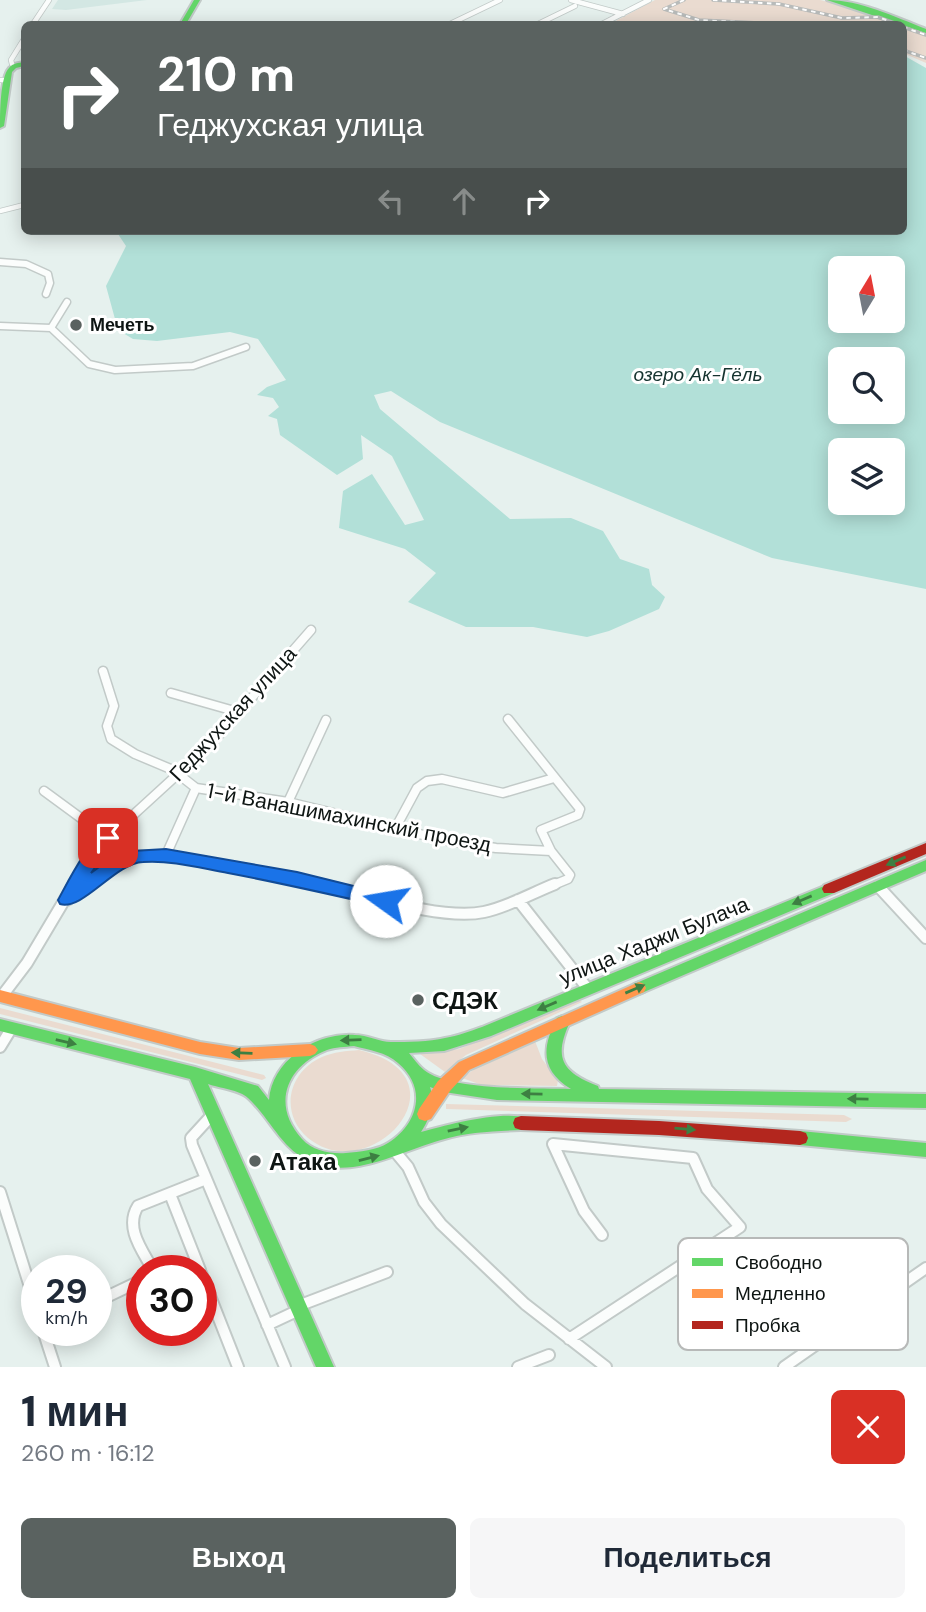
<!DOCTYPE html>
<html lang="ru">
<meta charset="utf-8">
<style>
:root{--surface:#fff;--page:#f6f6f7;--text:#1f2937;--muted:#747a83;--accent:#5a6260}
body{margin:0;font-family:"DM Sans",sans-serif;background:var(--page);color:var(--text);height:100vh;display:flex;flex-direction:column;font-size:26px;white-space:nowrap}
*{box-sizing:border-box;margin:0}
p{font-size:23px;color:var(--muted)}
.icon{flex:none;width:38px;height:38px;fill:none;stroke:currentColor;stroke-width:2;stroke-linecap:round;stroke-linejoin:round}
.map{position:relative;height:1367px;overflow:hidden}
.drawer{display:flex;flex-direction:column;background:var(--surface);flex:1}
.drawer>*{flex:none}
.top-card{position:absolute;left:21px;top:21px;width:886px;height:214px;border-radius:10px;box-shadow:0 4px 18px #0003;background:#5a6260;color:#fff;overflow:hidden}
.needle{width:46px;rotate:10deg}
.buttons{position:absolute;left:828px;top:256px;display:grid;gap:14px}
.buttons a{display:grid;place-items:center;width:77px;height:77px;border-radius:10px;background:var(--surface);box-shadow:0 4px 18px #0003;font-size:35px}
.speed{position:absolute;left:21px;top:1255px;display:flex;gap:14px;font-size:35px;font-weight:700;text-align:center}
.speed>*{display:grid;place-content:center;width:91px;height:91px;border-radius:50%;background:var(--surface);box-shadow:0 4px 18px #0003;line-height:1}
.speed small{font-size:18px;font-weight:400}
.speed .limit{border:10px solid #d22;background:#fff;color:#111}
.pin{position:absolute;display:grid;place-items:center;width:60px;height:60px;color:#fff;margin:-30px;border-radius:14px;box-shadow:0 4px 10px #0006}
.me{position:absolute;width:77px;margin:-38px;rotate:283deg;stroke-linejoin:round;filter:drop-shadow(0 0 5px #0008)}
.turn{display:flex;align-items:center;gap:24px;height:147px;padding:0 21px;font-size:32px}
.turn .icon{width:91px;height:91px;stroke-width:2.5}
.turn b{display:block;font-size:49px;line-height:60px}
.lanes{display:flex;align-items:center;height:66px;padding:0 21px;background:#0003;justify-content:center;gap:35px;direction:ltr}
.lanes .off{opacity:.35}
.round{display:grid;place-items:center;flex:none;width:74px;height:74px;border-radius:10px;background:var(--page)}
.headline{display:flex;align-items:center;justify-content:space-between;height:119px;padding:0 21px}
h1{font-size:42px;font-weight:800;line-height:52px}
.primary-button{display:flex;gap:14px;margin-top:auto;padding:14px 21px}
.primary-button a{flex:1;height:80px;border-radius:10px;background:var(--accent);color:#fff;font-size:28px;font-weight:800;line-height:80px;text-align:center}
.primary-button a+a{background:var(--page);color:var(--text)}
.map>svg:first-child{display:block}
.built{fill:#d3e7e3}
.green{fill:#eadbd0}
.water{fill:#b2e0d8;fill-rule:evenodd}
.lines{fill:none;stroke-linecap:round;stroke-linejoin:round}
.street-far3-casing{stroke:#c2cac8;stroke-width:6}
.street-far2-casing{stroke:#c2cac8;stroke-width:9}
.street-far1-casing{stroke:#c2cac8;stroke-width:11}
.street-casing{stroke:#c2cac8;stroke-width:14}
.fast-casing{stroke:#c2cac8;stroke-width:4}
.slow-casing{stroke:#c2cac8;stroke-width:4}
.jam-casing{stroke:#c2cac8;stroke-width:4}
.street-far3{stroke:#fbfdfc;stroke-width:4.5}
.street-far2{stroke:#fbfdfc;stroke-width:6}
.street-far1{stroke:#fbfdfc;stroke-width:8}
.street{stroke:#fbfdfc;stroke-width:10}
.fast{fill:#63d668;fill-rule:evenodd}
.slow{fill:#ff974d;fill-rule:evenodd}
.jam{fill:#b3261e;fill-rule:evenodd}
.rail-casing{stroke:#b8bbba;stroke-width:3.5}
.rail{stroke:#fff;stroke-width:2;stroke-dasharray:4.5;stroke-linecap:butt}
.oneway{fill:#3d7f42}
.route{fill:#1a73e8;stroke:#114b97;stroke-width:2}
.poi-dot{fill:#5a6260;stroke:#fff;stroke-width:2.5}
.labels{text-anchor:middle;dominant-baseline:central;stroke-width:6;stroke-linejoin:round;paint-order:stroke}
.far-poi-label{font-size:18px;font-weight:bold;fill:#0e1513;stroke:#fff;text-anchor:start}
.far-water-label{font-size:19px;font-style:italic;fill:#15332f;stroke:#fff}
.street-label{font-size:21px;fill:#0e1513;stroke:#fff}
.near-poi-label{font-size:24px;font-weight:bold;fill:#0e1513;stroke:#fff;text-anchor:start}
.key{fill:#fff;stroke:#b7b9b8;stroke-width:2}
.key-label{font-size:19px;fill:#0e1513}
</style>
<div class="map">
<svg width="926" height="1367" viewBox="0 0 926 1367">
<rect width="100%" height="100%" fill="#e6f1ee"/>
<path class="built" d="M58,0H147L66,10L52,9Z"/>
<path class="green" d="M655,0H820L873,12L926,33V63L903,53V24H610Z
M579,1000L582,1002L466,1055L445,1072L420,1054L459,1049Z
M0,1008L264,1075L266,1078L262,1080L0,1014Z
M535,1041L542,1059L558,1080L557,1086L482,1085L462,1078L483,1063Z
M359,1050C472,1076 372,1190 308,1138C279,1113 288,1072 322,1057C334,1052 346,1051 359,1050Z
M446,1104L844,1115L852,1119L846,1122L446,1109Z"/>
<path class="water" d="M903,55L926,68V589L772,558L440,422L391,391L374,395L380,409L510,519L571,518L603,531L620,559L649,569L652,585L665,597L659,609L609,631L587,637L533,627H466L408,602L436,573L405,549L339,528L343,491L372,474L405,525L424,520L392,456L361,435L363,459L337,475L280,435L277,419L268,416L279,407L273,398L257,395L267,387L286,380L258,339L230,332L157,341L133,339L118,330L106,286L126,246L116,231H903ZM840,268H892V320H840ZM840,359H892V411H840ZM840,450H892V502H840Z"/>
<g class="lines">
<g class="street-far3-casing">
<path id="street-far3" d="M571,0L623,14
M33,24L49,0
M450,24L500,0
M538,24L575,6
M602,24L649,0
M12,64L11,60L24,39
M0,80H3
M0,211L24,205"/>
</g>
<g class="street-far2-casing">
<path id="street-far2" d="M0,262L26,264L48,274L50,283L46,294
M0,326L51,328L89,364L115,370L193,366L246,347
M51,328L67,302"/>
</g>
<g class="street-far1-casing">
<path id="street-far1" d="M103,671L114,706L107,726L111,739L135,754L173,770L196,788L288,802L448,841L496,848L551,851L570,875L568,879L551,886
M171,693L238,712
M508,719L580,809L578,815L541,830L551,851
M44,791L108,838
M288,802L326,720
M396,827L417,788L427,781L442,779L503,793L554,778
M166,855L196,788
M73,886L108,838L213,742L311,630
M86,886L117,863L138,855H166L326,886"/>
</g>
<g class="street-casing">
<path id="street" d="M319,884C363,894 441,921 484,912C508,907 532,893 555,884
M878,886L926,938
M67,900L88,884
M518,900L588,989
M2,996L27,963L74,884
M0,1047L11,1029
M212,1115L191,1138L192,1145L285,1367
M393,1149L408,1167L424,1202L441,1224L525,1304L606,1367
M0,1192L37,1309
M170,1194L200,1270
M153,1270C143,1251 124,1228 138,1206L206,1179
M201,1273L238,1367
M96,1302L142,1280
M298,1306L387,1272
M267,1325L299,1310
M43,1330L55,1367
M569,1339L740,1227L707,1189L693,1158L553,1144L584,1211L602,1235
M518,1367L549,1355
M784,1367L926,1268"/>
</g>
<g class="fast-casing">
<path id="fast" d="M194,0H200L186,24H180Z
M827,0C860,0 895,17 926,29V33Z
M24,62V66L16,68L12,72L4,126L0,128C0,114 0,77 9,68C13,63 18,63 24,62Z
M926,860V871L644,992L639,994L634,992L632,988L634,984Z
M829,884L834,885L836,889L834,893L491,1036L444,1051L409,1053C413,1058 418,1065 424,1070C450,1091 536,1088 571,1089C540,1070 542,1047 557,1018L562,1016L567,1018L570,1022C553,1058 562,1072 598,1086L599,1089L926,1094V1108L497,1100L444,1092L430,1087C435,1102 430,1119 421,1132C446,1125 502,1110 527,1118L529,1123L527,1128L521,1130C494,1131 467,1132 441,1140C401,1151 353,1180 311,1162C282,1150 270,1118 248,1098C240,1090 219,1088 208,1084L334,1367H316L190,1079L0,1031V1019L195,1067L258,1086L269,1100C272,1060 316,1032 355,1035C367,1035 380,1042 391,1042C408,1042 429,1042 445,1038C458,1036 470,1031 482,1027ZM354,1046C369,1050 386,1052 398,1063C428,1088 418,1124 388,1143C377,1150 359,1152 346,1153C330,1154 313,1151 302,1139C271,1105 286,1066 327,1050C335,1047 345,1047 354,1046Z
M800,1131L926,1143V1157L800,1145L794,1143L792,1138L794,1133Z"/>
</g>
<g class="slow-casing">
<path id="slow" d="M639,982L644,984L646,988L644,992L469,1070L450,1091L431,1119L425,1121L419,1119L417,1114L419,1109L438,1081L459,1062Z
M0,990L200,1042L239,1048L310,1044L315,1046L318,1050L315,1054L310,1056L239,1060L200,1054L0,1002Z"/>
</g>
<g class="jam-casing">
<path id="jam" d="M926,843V854L834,893H824L822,889L824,885Z
M521,1116L659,1121L800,1131L806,1133L808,1138L806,1143L800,1145L659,1135L521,1130L515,1128L513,1123L515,1118Z"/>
</g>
<use href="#street-far3" class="street-far3"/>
<use href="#street-far2" class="street-far2"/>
<use href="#street-far1" class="street-far1"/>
<use href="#street" class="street"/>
<use href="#fast" class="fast"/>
<use href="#slow" class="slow"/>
<use href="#jam" class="jam"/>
<g class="rail-casing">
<path id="rail" d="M684,0L664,9L699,20L778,24
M713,0L779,4L842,18L878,17L897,24
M903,27L926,35
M903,50L926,58"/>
</g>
<use href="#rail" class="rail"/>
</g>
<defs><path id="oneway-solid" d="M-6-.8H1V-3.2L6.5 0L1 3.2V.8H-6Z" transform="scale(1.75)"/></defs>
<g class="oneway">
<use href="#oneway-solid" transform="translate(896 861) rotate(157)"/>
<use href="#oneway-solid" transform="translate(802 900) rotate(157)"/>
<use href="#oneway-solid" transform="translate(635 989) rotate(-23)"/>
<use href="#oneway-solid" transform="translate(547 1006) rotate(157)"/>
<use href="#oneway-solid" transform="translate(351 1040) rotate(178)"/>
<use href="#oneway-solid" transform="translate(66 1042) rotate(13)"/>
<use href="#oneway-solid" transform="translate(242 1053) rotate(-178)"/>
<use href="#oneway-solid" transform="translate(532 1094) rotate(-179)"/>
<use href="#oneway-solid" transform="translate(858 1099) rotate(-179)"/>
<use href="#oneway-solid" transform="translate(458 1129) rotate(-12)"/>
<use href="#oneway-solid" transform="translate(685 1129) rotate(5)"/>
<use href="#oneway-solid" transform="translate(369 1158) rotate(-14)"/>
</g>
<path class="route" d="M108,832L114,834L117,838L91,873L110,859L132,851L166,849L297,872L386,894L392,896L395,901L392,905L386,907C333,895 281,883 228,873C200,868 172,860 143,862C115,863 83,911 60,904L58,900C68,882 89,838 108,832Z"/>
<g class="poi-dot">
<circle cx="76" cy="325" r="7"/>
<circle cx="418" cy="1000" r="7"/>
<circle cx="255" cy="1161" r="7"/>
</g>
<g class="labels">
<g class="far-poi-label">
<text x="90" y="325">Мечеть</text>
</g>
<g class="far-water-label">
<text x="698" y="374">озеро Ак-Гёль</text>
</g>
<g class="street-label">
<text transform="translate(233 714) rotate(-47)">Геджухская улица</text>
<text transform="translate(349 818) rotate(11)">1-й Ванашимахинский проезд</text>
<text transform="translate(654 941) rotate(-22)">улица Хаджи Булача</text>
</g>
<g class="near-poi-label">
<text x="432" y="1000">СДЭК</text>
<text x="269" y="1161">Атака</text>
</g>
</g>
<rect x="678" y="1238" width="230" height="112" rx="10" class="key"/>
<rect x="692" y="1258" width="31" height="8" fill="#63d668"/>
<rect x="692" y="1289" width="31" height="9" fill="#ff974d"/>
<rect x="692" y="1321" width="31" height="8" fill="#b3261e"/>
<g class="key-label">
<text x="735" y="1269">Свободно</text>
<text x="735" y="1300">Медленно</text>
<text x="735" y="1332">Пробка</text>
</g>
</svg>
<div class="buttons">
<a><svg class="needle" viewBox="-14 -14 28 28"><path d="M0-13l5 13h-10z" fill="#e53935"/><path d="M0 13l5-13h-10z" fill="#747a83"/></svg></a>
<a><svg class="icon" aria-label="search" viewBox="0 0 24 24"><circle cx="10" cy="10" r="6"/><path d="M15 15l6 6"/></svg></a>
<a><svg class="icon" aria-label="layers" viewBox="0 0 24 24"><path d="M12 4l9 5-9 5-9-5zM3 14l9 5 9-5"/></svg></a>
</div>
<div class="speed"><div>29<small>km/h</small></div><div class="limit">30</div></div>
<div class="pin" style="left:108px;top:838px;background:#d93025"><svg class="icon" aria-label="arrive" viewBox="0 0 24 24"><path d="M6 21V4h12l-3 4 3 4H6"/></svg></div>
<svg class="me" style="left:386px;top:901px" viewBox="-20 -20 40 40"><circle r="19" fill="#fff"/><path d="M0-13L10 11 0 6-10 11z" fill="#1a73e8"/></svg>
<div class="top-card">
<div class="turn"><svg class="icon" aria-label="right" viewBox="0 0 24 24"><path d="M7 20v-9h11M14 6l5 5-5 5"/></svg><div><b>210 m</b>Геджухская улица</div></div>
<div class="lanes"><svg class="icon off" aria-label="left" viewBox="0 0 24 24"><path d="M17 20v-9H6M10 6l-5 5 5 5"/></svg><svg class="icon off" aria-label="ahead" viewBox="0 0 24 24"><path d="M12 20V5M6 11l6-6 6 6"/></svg><svg class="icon" aria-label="right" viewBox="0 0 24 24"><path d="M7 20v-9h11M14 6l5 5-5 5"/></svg></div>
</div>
</div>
<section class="drawer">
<div class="headline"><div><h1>1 мин</h1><p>260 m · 16:12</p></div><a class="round" style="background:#d93025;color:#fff"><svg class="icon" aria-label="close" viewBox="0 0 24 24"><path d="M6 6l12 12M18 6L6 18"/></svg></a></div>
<div class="primary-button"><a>Выход</a><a>Поделиться</a></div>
</section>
